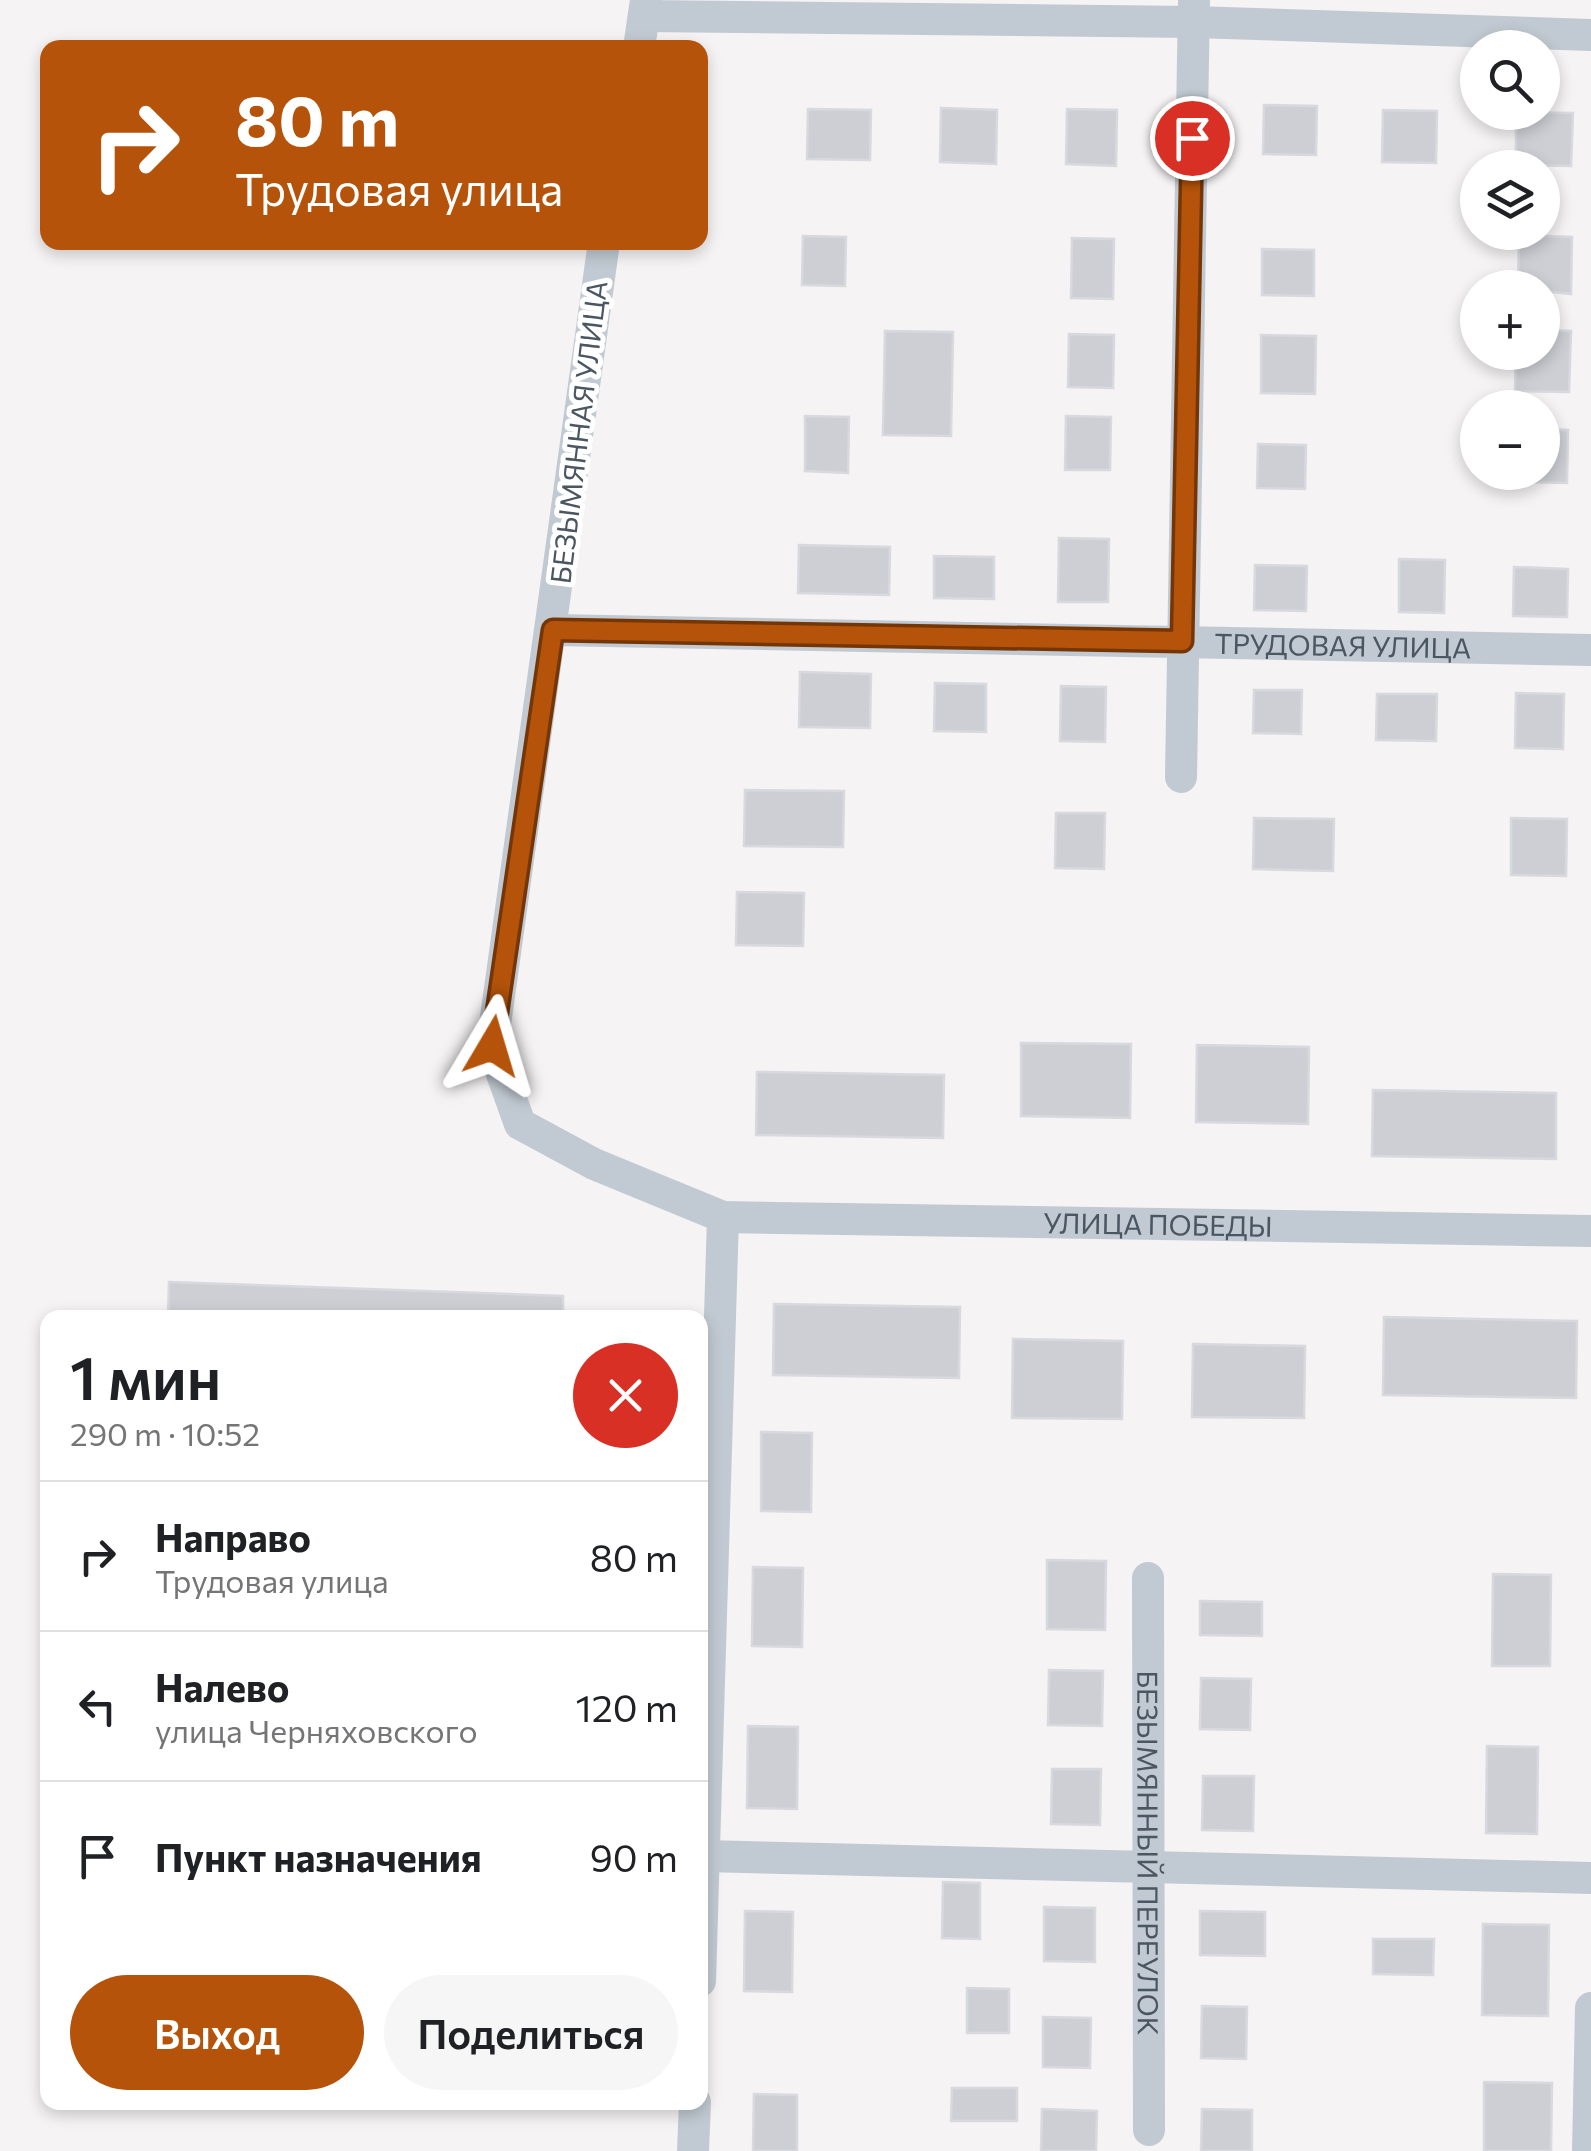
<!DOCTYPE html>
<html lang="ru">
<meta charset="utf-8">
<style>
:root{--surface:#fff;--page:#f6f6f6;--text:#202124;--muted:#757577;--line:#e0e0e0;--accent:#b45309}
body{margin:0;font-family:Commissioner,sans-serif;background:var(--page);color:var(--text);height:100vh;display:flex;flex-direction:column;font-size:38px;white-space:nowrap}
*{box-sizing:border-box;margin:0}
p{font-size:32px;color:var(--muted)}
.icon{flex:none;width:55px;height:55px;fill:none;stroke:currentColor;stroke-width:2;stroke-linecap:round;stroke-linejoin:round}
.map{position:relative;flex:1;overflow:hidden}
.drawer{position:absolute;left:40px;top:1310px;width:668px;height:800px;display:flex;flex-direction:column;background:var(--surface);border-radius:20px;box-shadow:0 5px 15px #0003}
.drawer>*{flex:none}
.hud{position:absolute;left:40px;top:40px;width:668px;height:210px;border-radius:20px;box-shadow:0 5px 15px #0003;background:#b45309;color:#fff;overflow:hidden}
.buttons{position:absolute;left:1460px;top:30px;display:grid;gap:20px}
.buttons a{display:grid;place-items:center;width:100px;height:100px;border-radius:50%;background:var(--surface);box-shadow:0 5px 15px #0003;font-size:50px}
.pin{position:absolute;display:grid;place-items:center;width:85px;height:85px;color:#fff;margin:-42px;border:5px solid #fff;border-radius:50%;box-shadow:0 2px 10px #0007}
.me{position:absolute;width:110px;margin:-55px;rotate:7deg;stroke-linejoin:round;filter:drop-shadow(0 0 8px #0008)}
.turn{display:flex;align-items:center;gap:35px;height:210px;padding:0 30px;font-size:45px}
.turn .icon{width:130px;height:130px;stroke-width:2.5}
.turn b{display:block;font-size:70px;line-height:85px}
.round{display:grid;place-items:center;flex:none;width:105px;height:105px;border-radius:52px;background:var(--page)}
.overview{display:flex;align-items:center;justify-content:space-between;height:170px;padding:0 30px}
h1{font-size:60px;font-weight:600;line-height:75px}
.cta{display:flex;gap:20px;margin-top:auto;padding:20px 30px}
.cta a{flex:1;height:115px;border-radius:60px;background:var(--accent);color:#fff;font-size:40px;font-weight:600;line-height:115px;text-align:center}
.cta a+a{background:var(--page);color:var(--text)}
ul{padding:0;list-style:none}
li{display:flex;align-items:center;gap:30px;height:150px;padding:0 30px;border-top:2px solid var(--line)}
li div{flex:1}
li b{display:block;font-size:38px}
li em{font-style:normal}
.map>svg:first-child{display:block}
.building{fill:#cdcfd5;stroke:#d7d9de;stroke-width:2.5}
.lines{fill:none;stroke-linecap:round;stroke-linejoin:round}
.minor{stroke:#c1cad2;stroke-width:32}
.route-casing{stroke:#753606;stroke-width:25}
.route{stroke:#b45309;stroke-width:18}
.labels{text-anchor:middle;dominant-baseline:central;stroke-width:10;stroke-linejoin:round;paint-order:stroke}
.street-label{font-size:28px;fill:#4a5661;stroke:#fff}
</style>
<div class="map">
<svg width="1591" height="2151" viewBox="0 0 1591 2151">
<rect width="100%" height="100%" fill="#f5f3f3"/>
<path class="building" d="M1264,105L1317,106L1316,155L1263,154Z
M941,108L997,110L996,164L940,162Z
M808,109L871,110L870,160L807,159Z
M1067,109L1117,110L1116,166L1066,164Z
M1383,110L1437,111L1436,163L1382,162Z
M1516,112L1573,113L1571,166L1516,165Z
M1519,235L1572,237L1571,294L1518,288Z
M803,236L846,237L845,286L802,285Z
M1072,238L1114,239L1113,299L1071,298Z
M1262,249L1314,250V296L1262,295Z
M1542,330L1571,331L1569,392L1515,391L1516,352H1542Z
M885,331L953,332L951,436L883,435Z
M1069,334L1114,335L1113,388L1068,387Z
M1261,335L1316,336L1315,394L1261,393Z
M805,416L849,417L848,473L805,471Z
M1066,416L1111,417L1110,470H1065Z
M1542,429L1568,430L1567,483L1519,482V472H1542Z
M1258,444L1306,445L1305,489L1257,488Z
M1059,538L1109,539L1108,602H1058Z
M799,545L890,547L889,595L798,593Z
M934,556L994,557V599L934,598Z
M1399,559L1445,560L1444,613L1399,612Z
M1255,565L1307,566L1306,611L1254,610Z
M1514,567L1568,569L1567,617L1513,616Z
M800,672L871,674L870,728L799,727Z
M935,683L986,684V732L934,731Z
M1061,686L1106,687L1105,742L1060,741Z
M1254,690H1302L1301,734L1253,733Z
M1516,693L1564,694L1563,749L1515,748Z
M1377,694H1437L1436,741L1376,740Z
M745,790L844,791L843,847L744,846Z
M1056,813H1105L1104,869L1055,868Z
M1254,818L1334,819L1333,871L1253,869Z
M1511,818L1567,819L1566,876L1511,875Z
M737,892L804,893L803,946L736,945Z
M1021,1043L1131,1044L1130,1118L1021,1116Z
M1197,1045L1309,1047L1308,1124L1196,1122Z
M757,1072L944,1075L943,1138L756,1135Z
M1373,1090L1556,1093V1159L1372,1156Z
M169,1282L563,1296V1318H168Z
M774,1304L960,1307L959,1378L773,1375Z
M1384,1317L1577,1321L1576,1398L1383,1395Z
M1013,1339L1123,1341L1122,1419L1012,1418Z
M1193,1344L1305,1346L1304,1418L1192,1417Z
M761,1432L812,1433L811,1512L761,1511Z
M1047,1560L1106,1561L1105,1630L1047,1629Z
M753,1567L803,1568L802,1647L752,1646Z
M1493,1574L1551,1575L1550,1666H1492Z
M1200,1601L1262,1602V1636L1200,1635Z
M1049,1670L1103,1671L1102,1726L1048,1725Z
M1201,1678L1251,1679L1250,1730L1200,1729Z
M748,1726L798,1727L797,1809L747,1808Z
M1487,1746L1538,1747L1537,1834L1486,1833Z
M1052,1769H1101L1100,1825L1051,1824Z
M1203,1776H1254L1253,1831L1202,1830Z
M943,1882L980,1883V1939L942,1938Z
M1044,1907L1095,1908V1962L1044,1961Z
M745,1911L793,1912L792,1992L744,1991Z
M1200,1911L1265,1912V1956L1200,1955Z
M1483,1924L1549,1925L1548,2016L1482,2015Z
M1373,1939H1434L1433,1975L1373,1974Z
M967,1988L1009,1989V2033H967Z
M1202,2006L1247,2007L1246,2059L1201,2058Z
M1043,2017L1091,2018L1090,2068L1043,2067Z
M1484,2082L1552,2083L1551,2151H1484Z
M952,2088H1017V2121H951Z
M754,2094L797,2095V2151H753Z
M1042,2109L1097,2111L1096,2151H1041Z
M1202,2109L1252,2110V2151H1201Z"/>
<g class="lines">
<g class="minor">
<path d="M644,16L1194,22L1591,35"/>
<path d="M639,48L646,0"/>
<path d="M604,242L492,1046L520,1124L594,1164L723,1217L700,1981"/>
<path id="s1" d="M553,630L1591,650"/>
<path d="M1181,777L1194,0"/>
<path id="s2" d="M723,1217L1591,1231"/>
<path id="s3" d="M1148,1578L1149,2130"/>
<path d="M705,1856L1591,1878"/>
<path d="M693,2151L695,2102"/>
<path d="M1588,2151L1591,2008"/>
</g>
</g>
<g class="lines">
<g class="route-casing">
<path id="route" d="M492,1046L553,630L1182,641L1192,138"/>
</g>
<use href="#route" class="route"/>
</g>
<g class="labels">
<g class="street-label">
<text transform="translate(578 432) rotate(-83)">БЕЗЫМЯННАЯ УЛИЦА</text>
<text stroke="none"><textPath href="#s1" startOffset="790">ТРУДОВАЯ УЛИЦА</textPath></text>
<text stroke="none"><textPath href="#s2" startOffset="435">УЛИЦА ПОБЕДЫ</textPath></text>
<text stroke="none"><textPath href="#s3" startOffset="275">БЕЗЫМЯННЫЙ ПЕРЕУЛОК</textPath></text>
</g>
</g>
</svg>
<div class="buttons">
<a><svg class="icon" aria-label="search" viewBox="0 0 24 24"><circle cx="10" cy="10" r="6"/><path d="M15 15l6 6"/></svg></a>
<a><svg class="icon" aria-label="layers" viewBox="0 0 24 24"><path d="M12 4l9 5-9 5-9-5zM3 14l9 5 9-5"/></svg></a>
<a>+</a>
<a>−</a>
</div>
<div class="pin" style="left:1192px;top:138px;background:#d93025"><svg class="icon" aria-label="arrive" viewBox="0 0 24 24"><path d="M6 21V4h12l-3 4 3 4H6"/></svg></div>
<svg class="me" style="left:492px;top:1046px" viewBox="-20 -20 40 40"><path d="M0-17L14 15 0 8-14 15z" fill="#b45309" stroke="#fff" stroke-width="4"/></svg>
<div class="hud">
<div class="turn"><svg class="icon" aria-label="right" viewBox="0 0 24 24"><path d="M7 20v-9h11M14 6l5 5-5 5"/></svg><div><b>80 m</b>Трудовая улица</div></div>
</div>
<section class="drawer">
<div class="overview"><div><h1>1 мин</h1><p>290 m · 10:52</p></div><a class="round" style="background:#d93025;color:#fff"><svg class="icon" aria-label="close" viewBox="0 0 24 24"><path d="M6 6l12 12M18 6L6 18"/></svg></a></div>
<ul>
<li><svg class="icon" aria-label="right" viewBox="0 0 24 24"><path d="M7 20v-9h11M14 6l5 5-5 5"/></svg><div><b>Направо</b><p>Трудовая улица</p></div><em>80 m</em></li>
<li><svg class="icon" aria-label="left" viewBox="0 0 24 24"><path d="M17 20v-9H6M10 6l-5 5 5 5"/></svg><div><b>Налево</b><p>улица Черняховского</p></div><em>120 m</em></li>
<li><svg class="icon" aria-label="arrive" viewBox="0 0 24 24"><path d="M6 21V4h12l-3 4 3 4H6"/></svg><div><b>Пункт назначения</b></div><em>90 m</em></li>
</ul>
<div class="cta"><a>Выход</a><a>Поделиться</a></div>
</section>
</div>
